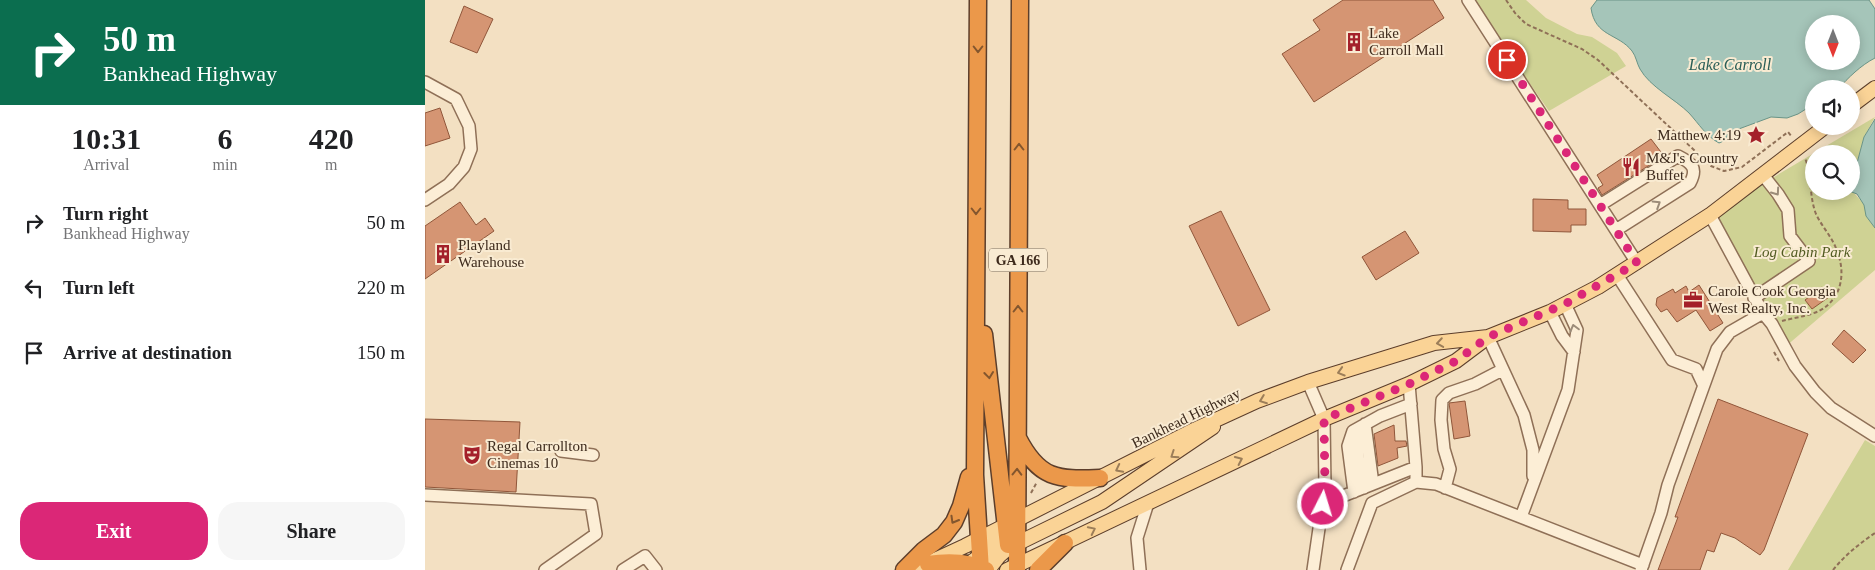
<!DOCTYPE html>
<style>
:root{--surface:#fff;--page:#f6f6f6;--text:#202124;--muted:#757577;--accent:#db2777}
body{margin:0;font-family:Georgia,serif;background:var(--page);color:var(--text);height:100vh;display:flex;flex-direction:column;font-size:19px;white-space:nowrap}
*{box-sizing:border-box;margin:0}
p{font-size:16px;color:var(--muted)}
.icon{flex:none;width:28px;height:28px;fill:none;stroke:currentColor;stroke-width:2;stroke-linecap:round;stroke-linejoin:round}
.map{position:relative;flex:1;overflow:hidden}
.side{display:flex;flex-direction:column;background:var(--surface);width:425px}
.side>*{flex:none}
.top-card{background:#0b6e4f;color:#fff;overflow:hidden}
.needle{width:32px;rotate:180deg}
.fabs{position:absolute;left:1380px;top:15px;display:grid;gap:10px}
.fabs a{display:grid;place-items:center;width:55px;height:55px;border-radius:50%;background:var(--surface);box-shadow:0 2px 12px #0003;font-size:25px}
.pin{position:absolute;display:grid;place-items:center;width:42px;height:42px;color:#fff;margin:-21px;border:2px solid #fff;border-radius:50%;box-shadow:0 1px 5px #0007}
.me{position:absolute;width:55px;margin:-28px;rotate:5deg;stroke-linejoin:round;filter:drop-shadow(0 0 4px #0008)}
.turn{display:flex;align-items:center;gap:18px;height:105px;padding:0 20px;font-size:22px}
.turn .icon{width:65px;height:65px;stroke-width:2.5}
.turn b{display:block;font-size:35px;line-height:42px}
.eta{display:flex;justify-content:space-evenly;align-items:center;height:85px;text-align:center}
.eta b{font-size:30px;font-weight:700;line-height:35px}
.cta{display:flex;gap:10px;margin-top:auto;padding:10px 20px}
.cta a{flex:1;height:58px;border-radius:20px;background:var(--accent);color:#fff;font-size:20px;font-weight:700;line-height:58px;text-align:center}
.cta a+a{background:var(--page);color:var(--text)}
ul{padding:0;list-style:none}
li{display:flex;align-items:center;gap:15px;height:65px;padding:0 20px}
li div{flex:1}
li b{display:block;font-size:19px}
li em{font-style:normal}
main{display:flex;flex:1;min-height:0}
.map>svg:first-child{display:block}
.green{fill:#cfd294}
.water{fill:#a5c5b9;stroke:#6a9487;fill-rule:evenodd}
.building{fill:#d59573;stroke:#90563a}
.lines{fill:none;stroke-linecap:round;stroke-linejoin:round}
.minor-casing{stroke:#8f7057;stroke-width:14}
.major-casing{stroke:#5c3e2b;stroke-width:16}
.highway-casing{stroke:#5c3e2b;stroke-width:19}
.path{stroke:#8f7057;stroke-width:2;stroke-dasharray:4 2.5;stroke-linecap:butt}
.minor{stroke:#fceed6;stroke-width:11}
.major{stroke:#fad396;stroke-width:14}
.highway{stroke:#eb984a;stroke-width:16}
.oneway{stroke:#83562e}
.oneway2{stroke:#9c8c79}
.oneway3{stroke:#9c7e59}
.route{stroke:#db2777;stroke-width:9;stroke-dasharray:0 16.2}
.labels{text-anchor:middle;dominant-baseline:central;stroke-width:4;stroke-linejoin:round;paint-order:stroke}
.shield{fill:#f9ebd2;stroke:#756453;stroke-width:1}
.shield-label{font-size:14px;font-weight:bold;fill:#3d2a1c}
.poi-label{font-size:15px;fill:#3d2a1c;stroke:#f9ebd2;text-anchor:start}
.park-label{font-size:15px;font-style:italic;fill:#515b21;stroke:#f9ebd2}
.street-label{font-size:15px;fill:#3d2a1c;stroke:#f9ebd2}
.water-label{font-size:16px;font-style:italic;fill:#2a5e57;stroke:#f9ebd2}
</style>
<main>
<section class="side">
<div class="top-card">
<div class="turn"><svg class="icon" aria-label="right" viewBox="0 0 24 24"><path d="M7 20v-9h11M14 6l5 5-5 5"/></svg><div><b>50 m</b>Bankhead Highway</div></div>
</div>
<div class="eta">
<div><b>10:31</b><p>Arrival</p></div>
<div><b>6</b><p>min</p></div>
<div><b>420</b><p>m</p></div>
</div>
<ul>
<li><svg class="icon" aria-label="right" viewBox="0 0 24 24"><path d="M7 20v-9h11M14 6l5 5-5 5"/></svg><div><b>Turn right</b><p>Bankhead Highway</p></div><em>50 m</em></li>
<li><svg class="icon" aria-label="left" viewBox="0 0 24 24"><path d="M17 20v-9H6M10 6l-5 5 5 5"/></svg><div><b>Turn left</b></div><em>220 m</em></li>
<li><svg class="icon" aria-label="arrive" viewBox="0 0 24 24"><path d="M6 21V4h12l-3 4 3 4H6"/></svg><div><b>Arrive at destination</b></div><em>150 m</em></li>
</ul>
<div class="cta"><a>Exit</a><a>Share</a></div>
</section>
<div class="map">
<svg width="1450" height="570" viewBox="0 0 1450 570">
<rect width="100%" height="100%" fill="#f3e0c2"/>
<path class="green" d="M1047,0H1101L1121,18L1152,34L1167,37L1192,53L1201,66L1124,111Z
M1450,117L1439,137L1432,163L1426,170V154H1389V191L1428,192L1438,203L1441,209V216L1450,228V270L1360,347L1285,215Z
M1440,440L1450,446V570H1363Z"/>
<path class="water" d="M1172,0H1444L1450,9V58C1436,65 1423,78 1413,89H1389V104L1373,114L1362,118L1346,117L1303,133L1301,140L1294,143C1281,136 1274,124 1264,113C1250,99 1225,87 1215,69C1212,64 1211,56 1207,51C1193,33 1170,37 1166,8ZM1389,24H1426V61H1389Z
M1450,119V228L1441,216L1439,205L1432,194L1424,191H1426V170L1432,163L1439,137Z"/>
<path class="building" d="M918,0H1008L1019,18L889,102L857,54L895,30L888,20Z
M39,6L68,19L52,53L25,42Z
M15,108L25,138L0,146V113Z
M1226,139L1239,156L1177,195L1173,188L1178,185L1172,175Z
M1108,199L1143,200V209H1161V225H1146V232L1108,231Z
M35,202L51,225L60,218L69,231L0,279V226Z
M796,211L845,310L813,326L764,226Z
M980,231L994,253L951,280L937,257Z
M1274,285L1298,323L1285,331L1271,310L1252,322L1242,309L1236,312L1231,305L1232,298L1248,289L1250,293L1261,286L1264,292Z
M1397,287L1404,297L1387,309L1380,300Z
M1419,330L1441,350L1428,363L1407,344Z
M1293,399L1383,434L1339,550L1335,555L1310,538L1296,533L1289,552L1282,550L1275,570H1233L1253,517H1250Z
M1040,401L1045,436L1029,439L1024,403Z
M0,419L95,422L91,492L0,487Z
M969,425L970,441H981L982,446L972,448L973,458L953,466L949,434Z"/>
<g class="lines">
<g class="minor-casing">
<path id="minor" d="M1043,0L1212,263
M0,82L31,99L44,126L46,149L39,167L24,184L0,200
M1175,205L1253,156C1267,163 1273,168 1265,183L1191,230
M1285,215L1338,313L1347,324L1370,366L1390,392L1406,408L1450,436
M1192,275L1247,360L1271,369L1278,384
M1329,298L1384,261L1365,236L1363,210L1353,194L1338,175
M1125,312L1137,336L1149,352
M1063,337L1099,415L1108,450V476
M883,382L899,419L900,487L888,570
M984,384L991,467
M940,424L948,484
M935,431C927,442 937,474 939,488
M136,451L168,455
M1020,488L1025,469L1019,449L1016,420L1017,400L1024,393L1050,384L1077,370
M929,492L923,446L928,431L955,416L986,404
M0,495L166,504L171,534L120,570
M898,504L991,467V482L1011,484L1218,565
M1096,517L1143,390L1152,330L1140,304
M198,570L220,556L231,570
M715,570L712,538L723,503
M922,570L947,503L991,482
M1216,570L1236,513L1243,485L1292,349L1305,332L1338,313"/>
</g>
<g class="major-casing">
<path id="major" d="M1426,106L1450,88
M548,561L566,548L586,527
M488,570L540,546L771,429L832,401L883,382L1009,343L1063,337
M563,570L574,556L583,548L677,502L788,427
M582,570L899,419L984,384L1031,361L1063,337L1125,312L1173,287L1285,215L1401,126"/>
</g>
<g class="highway-casing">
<path id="highway" d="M553,0L550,475L556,570
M559,334L583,545
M593,438C614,479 632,480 675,478
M503,564C522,561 543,561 561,570
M479,570L499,550L519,535L529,522L536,506L544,477
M592,570L595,0
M613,570L640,543"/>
</g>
<path class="path" d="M1081,0L1090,13L1101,24L1157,49L1173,60L1286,166L1299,171L1317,167L1363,132L1367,137
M1357,321C1368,318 1383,316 1394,311C1417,299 1421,273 1412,251C1408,238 1397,227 1391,214C1384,196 1387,176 1380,158
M1349,352L1354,361
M606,493L612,482
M1408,570C1420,555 1434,544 1450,533"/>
<use href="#minor" class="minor"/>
<use href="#major" class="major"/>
<use href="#highway" class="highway"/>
</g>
<defs><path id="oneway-chevron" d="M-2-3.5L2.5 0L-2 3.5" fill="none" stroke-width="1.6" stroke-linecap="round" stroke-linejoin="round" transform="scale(1.25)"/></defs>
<g class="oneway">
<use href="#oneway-chevron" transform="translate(553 49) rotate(90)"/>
<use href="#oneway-chevron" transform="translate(594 147) rotate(-90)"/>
<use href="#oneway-chevron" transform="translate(551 211) rotate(90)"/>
<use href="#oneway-chevron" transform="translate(593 309) rotate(-90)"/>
<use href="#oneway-chevron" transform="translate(564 375) rotate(83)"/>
<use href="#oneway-chevron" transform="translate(592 472) rotate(-89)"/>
<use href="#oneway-chevron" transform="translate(529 520) rotate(120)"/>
</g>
<g class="oneway2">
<use href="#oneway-chevron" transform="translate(1351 192) rotate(55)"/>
<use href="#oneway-chevron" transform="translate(1232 204) rotate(-32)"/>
<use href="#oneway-chevron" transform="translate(1149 328) rotate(-105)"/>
</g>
<g class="oneway3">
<use href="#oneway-chevron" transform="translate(1015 343) rotate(171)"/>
<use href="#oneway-chevron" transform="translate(916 372) rotate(163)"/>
<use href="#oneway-chevron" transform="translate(838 400) rotate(159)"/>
<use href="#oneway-chevron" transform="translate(749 455) rotate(146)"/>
<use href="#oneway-chevron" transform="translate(814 460) rotate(-25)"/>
<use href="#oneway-chevron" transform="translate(694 469) rotate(153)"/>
<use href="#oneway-chevron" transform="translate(667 530) rotate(-26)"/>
</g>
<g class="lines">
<path class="route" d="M898,504L900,487L899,419L984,384L1031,361L1063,337L1140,304L1212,263L1082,60"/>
</g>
<defs>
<g id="building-bare" transform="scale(1.5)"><path d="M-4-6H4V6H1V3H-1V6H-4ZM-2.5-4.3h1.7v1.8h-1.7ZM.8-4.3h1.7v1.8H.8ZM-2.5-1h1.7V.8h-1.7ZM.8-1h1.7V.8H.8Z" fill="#a4202a" stroke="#f9ebd2" stroke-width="2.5" paint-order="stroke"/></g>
<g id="sight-bare" transform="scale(1.5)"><path d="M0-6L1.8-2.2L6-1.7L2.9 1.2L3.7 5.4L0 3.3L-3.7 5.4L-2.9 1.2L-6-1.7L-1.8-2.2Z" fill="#a4202a" stroke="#f9ebd2" stroke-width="2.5" paint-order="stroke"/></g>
<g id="restaurant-bare" transform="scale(1.5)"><path d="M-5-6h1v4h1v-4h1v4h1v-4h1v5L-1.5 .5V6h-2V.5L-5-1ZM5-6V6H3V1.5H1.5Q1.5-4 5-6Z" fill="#a4202a" stroke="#f9ebd2" stroke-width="2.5" paint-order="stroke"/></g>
<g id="office-bare" transform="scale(1.5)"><path d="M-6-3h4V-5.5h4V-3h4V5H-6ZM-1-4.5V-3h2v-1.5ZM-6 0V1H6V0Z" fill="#a4202a" stroke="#f9ebd2" stroke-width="2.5" paint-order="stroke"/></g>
<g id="theatre-bare" transform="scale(1.5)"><path d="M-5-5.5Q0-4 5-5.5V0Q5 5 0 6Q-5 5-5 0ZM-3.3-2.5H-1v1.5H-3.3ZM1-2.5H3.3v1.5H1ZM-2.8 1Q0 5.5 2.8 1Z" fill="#a4202a" stroke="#f9ebd2" stroke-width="2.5" paint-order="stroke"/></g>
</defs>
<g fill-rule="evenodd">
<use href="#building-bare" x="929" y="42"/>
<use href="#sight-bare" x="1331" y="135"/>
<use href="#restaurant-bare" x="1206" y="167"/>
<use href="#building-bare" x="18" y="254"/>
<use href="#office-bare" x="1268" y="300"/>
<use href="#theatre-bare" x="47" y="455"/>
</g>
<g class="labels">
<rect class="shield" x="564" y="248.5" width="58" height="23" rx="4"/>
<g class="shield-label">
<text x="593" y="260">GA 166</text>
</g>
<g class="poi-label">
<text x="944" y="33">Lake<tspan x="944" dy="17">Carroll Mall</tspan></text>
<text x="1316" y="135" text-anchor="end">Matthew 4:19</text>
<text x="1221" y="158">M&amp;J's Country<tspan x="1221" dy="17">Buffet</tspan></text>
<text x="33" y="245">Playland<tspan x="33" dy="17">Warehouse</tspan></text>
<text x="1283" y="291">Carole Cook Georgia<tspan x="1283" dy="17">West Realty, Inc.</tspan></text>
<text x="62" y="446">Regal Carrollton<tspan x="62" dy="17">Cinemas 10</tspan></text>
</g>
<g class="park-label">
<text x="1377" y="252">Log Cabin Park</text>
</g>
<g class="street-label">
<text transform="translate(761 418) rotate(-26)">Bankhead Highway</text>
</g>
<g class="water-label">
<text x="1305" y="64">Lake Carroll</text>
</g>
</g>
</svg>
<div class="fabs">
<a><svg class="needle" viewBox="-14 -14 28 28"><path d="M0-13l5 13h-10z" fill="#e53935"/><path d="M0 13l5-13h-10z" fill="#757577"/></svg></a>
<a><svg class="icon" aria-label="sound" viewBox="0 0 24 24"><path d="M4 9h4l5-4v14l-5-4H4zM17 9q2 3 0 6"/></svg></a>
<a><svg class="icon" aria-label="search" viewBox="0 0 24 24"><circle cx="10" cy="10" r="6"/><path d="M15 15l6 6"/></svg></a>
</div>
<div class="pin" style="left:1082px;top:60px;background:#d93025"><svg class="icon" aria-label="arrive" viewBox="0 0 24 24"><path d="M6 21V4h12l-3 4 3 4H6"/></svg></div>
<svg class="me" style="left:898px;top:504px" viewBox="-20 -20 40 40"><circle r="17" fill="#db2777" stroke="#fff" stroke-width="3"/><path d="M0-11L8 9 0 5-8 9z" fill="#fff"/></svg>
</div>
</main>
